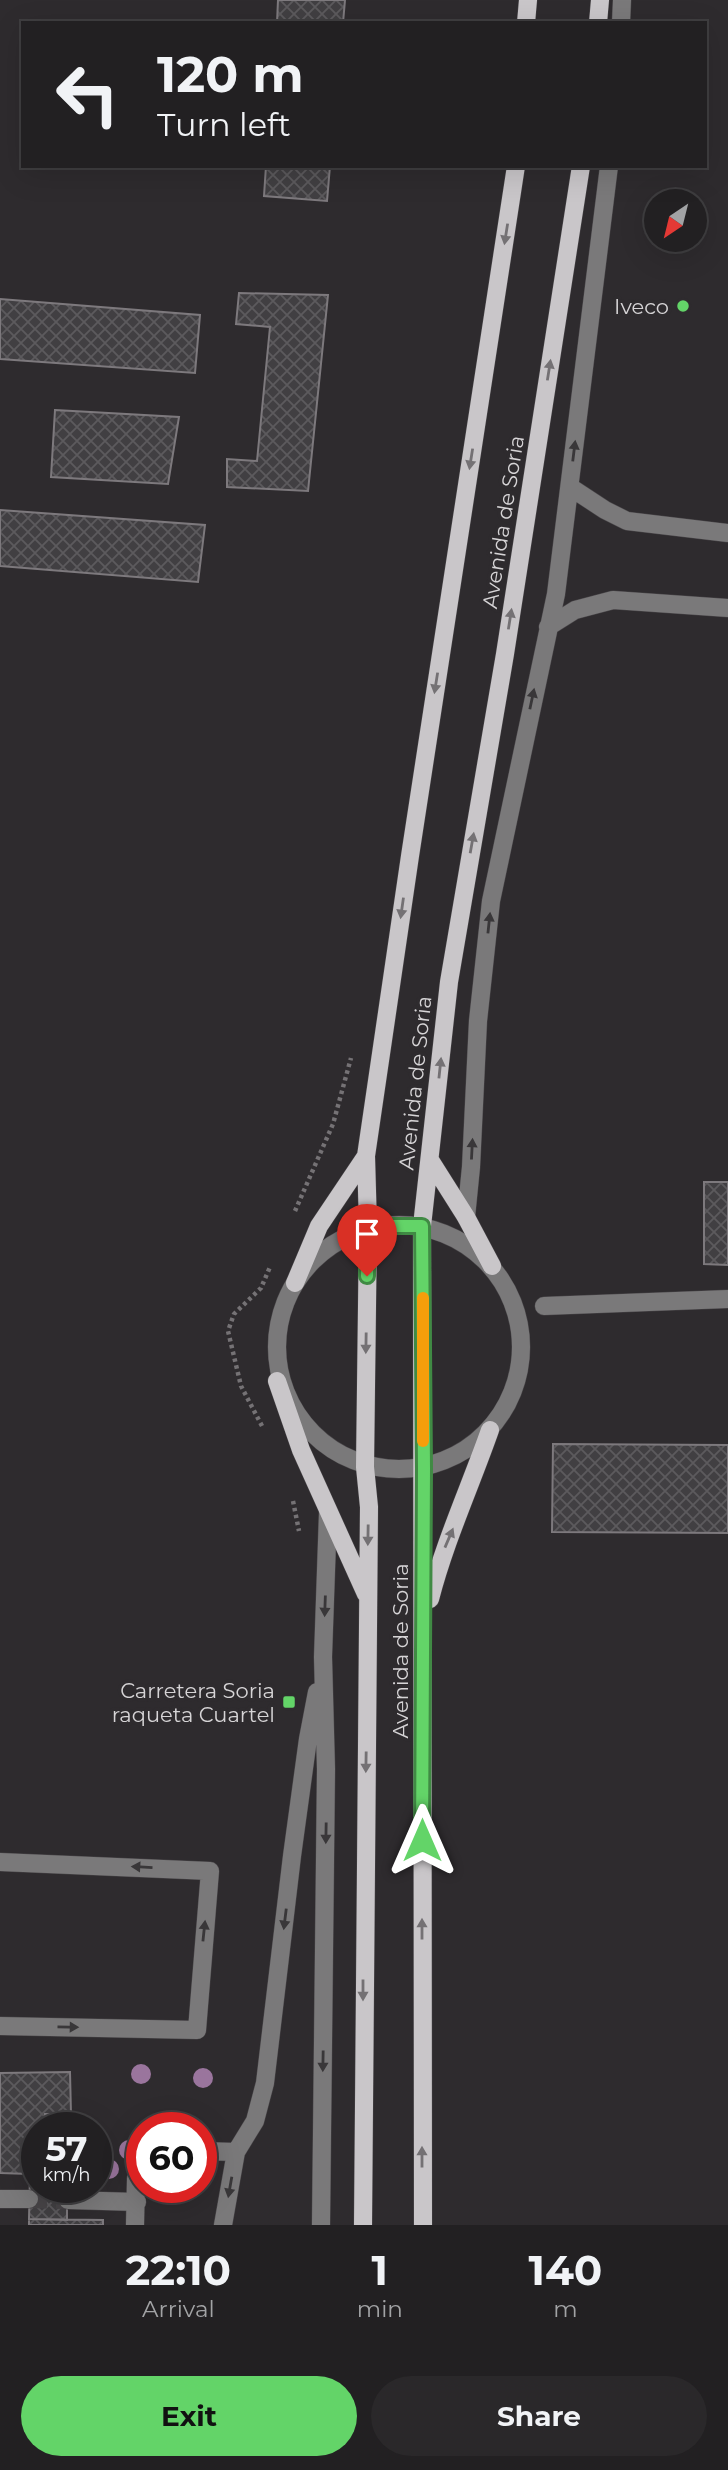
<!DOCTYPE html>
<style>
:root{--surface:#222022;--page:#2a282a;--text:#f1f3f6;--muted:#a2a3a5;--line:#3f3e40;--accent:#63d468}
body{margin:0;font-family:Montserrat,sans-serif;background:var(--page);color:var(--text);height:100vh;display:flex;flex-direction:column;font-size:26px;white-space:nowrap}
*{box-sizing:border-box;margin:0}
p{font-size:23px;color:var(--muted)}
.icon{flex:none;width:38px;height:38px;fill:none;stroke:currentColor;stroke-width:2;stroke-linecap:round;stroke-linejoin:round}
.map{position:relative;height:2225px;overflow:hidden}
.side{display:flex;flex-direction:column;background:var(--surface);flex:1}
.side>*{flex:none}
.top-card{position:absolute;left:21px;top:21px;width:686px;height:147px;border-radius:0px;box-shadow:0 7px 28px #0002,0 0 0 2px var(--line);background:#222022;color:var(--text);overflow:hidden}
.needle{width:46px;rotate:215deg}
.tools{position:absolute;left:644px;top:189px;display:grid;gap:14px}
.tools a{display:grid;place-items:center;width:63px;height:63px;border-radius:50%;background:var(--surface);box-shadow:0 7px 28px #0002,0 0 0 2px var(--line);font-size:35px}
.speed{position:absolute;left:21px;top:2112px;display:flex;gap:14px;font-size:35px;font-weight:700;text-align:center}
.speed>*{display:grid;place-content:center;width:91px;height:91px;border-radius:50%;background:var(--surface);box-shadow:0 7px 28px #0002,0 0 0 2px var(--line);line-height:1}
.speed small{font-size:18px;font-weight:400}
.speed .limit{border:10px solid #d22;background:#fff;color:#111}
.pin{position:absolute;display:grid;place-items:center;width:60px;height:60px;color:#fff;margin:-72px -30px;border-radius:50% 50% 50% 0;rotate:-45deg;box-shadow:0 0 7px #0007}
.pin .icon{rotate:45deg}
.me{position:absolute;width:77px;margin:-38px;rotate:0deg;stroke-linejoin:round;filter:drop-shadow(0 0 5px #0008)}
.turn{display:flex;align-items:center;gap:24px;height:147px;padding:0 21px;font-size:32px}
.turn .icon{width:91px;height:91px;stroke-width:2.5}
.turn b{display:block;font-size:49px;line-height:60px}
.eta{display:flex;justify-content:space-evenly;align-items:center;height:119px;text-align:center}
.eta b{font-size:42px;font-weight:700;line-height:49px}
.button{display:flex;gap:14px;margin-top:auto;padding:14px 21px}
.button a{flex:1;height:80px;border-radius:42px;background:var(--accent);color:#111;font-size:28px;font-weight:700;line-height:80px;text-align:center}
.button a+a{background:var(--page);color:var(--text)}
.map>svg:first-child{display:block}
.building{fill:url(#building-cross-hatch);stroke:#7d797d;stroke-width:2}
.lines{fill:none;stroke-linecap:round;stroke-linejoin:round}
.minor-tunnel{stroke:#474447;stroke-width:18;stroke-dasharray:18 9;stroke-linecap:butt}
.minor-casing{stroke:#494649;stroke-width:19}
.major-casing{stroke:#494649;stroke-width:19}
.path{stroke:#757275;stroke-width:4.5;stroke-dasharray:3.5 3.5;stroke-linecap:butt}
.minor{stroke:#7a797a;stroke-width:18}
.major{stroke:#c9c6c9;stroke-width:18}
.tree{fill:#9a759d}
.oneway{fill:#747174}
.oneway2{fill:#393739}
.route-casing{stroke:#408a44;stroke-width:18}
.route{stroke:#63d468;stroke-width:12}
.slow{stroke:#f59e0b;stroke-width:12}
.poi-dot{fill:#63d468;stroke:#2e2b2e;stroke-width:2.5}
.labels{text-anchor:middle;dominant-baseline:central;stroke-width:7;stroke-linejoin:round;paint-order:stroke}
.poi-label{font-size:21px;fill:#d6d4d6;stroke:#2e2b2e;text-anchor:end}
.street-label{font-size:21px;fill:#d6d4d6;stroke:#2e2b2e}
</style>
<div class="map">
<svg width="728" height="2225" viewBox="0 0 728 2225">
<defs>
<pattern id="building-cross-hatch" width="8" height="8" patternUnits="userSpaceOnUse" patternTransform="scale(1.75)"><rect width="8" height="8" fill="#413f42"/><path d="M0 0l8 8M0 8l8-8" fill="none" stroke="#5c5a5d"/></pattern>
</defs>
<rect width="100%" height="100%" fill="#2e2b2e"/>
<path class="building" d="M278,0H345L343,23H277Z
M266,166H330L327,201L264,196Z
M239,293L328,295L308,491L227,487V459L257,461L270,327L236,324Z
M0,299L200,315L195,373L0,359Z
M55,410L179,417L168,484L51,477Z
M0,510L205,525L198,582L0,566Z
M704,1182H728V1265L704,1264Z
M553,1444L728,1445V1533L552,1532Z
M70,2072L71,2114H45L44,2128H37V2188H67V2220L29,2219L30,2174L0,2173V2073Z
M183,2116L185,2126L173,2128L171,2118Z
M29,2219L103,2220V2225H29Z"/>
<g class="lines">
<path class="minor-tunnel" d="M29,2199L68,2200"/>
<g class="minor-casing">
<path id="minor" d="M621,23L622,0
M570,487L605,510L627,521L728,533
M548,627L575,610L613,600L728,608
M466,1217L471,1167L478,1021L491,901L556,594L609,166
M277 1347a122 122 0 1 1 244 0a122 122 0 1 1-244 0Z
M544,1306L728,1299
M0,1862L210,1871L197,2030L0,2026
M201,2151L236,2152
M0,2199H29
M68,2200L137,2202
M135,2225L136,2179L142,2172
M223,2225L236,2152L255,2121L265,2083L292,1856L308,1739L317,1692
M321,2225L326,1769L323,1657L328,1513"/>
</g>
<g class="major-casing">
<path id="major" d="M526,23L528,0
M598,23L600,0
M430,1160L466,1217L492,1266
M295,1283L319,1226L366,1156
M277,1381L301,1450L366,1594
M430,1599C445,1541 470,1487 490,1430
M363,2225L369,1507L365,1467L368,1226L366,1156L410,856L516,166
M423,2225L422,1226L449,982L505,654L581,166"/>
</g>
<path class="path" d="M295,1211L333,1124L351,1058
M262,1426L241,1386L228,1331L234,1314L261,1288L270,1267
M293,1501L299,1531"/>
<use href="#minor" class="minor"/>
<use href="#major" class="major"/>
</g>
<g class="tree">
<circle cx="141" cy="2074" r="10"/>
<circle cx="203" cy="2078" r="10"/>
<circle cx="129" cy="2150" r="10"/>
<circle cx="109" cy="2169" r="10"/>
</g>
<defs><path id="oneway-solid" d="M-6-.8H1V-3.2L6.5 0L1 3.2V.8H-6Z" transform="scale(1.75)"/></defs>
<g class="oneway">
<use href="#oneway-solid" transform="translate(506 234) rotate(99)"/>
<use href="#oneway-solid" transform="translate(549 370) rotate(-81)"/>
<use href="#oneway-solid" transform="translate(471 459) rotate(99)"/>
<use href="#oneway-solid" transform="translate(510 619) rotate(-81)"/>
<use href="#oneway-solid" transform="translate(436 683) rotate(99)"/>
<use href="#oneway-solid" transform="translate(472 843) rotate(-80)"/>
<use href="#oneway-solid" transform="translate(402 908) rotate(98)"/>
<use href="#oneway-solid" transform="translate(440 1068) rotate(-84)"/>
<use href="#oneway-solid" transform="translate(366 1343) rotate(91)"/>
<use href="#oneway-solid" transform="translate(368 1535) rotate(91)"/>
<use href="#oneway-solid" transform="translate(449 1538) rotate(-67)"/>
<use href="#oneway-solid" transform="translate(366 1762) rotate(91)"/>
<use href="#oneway-solid" transform="translate(422 1929) rotate(-90)"/>
<use href="#oneway-solid" transform="translate(363 1990) rotate(90)"/>
<use href="#oneway-solid" transform="translate(422 2157) rotate(-90)"/>
</g>
<g class="oneway2">
<use href="#oneway-solid" transform="translate(574 451) rotate(-83)"/>
<use href="#oneway-solid" transform="translate(532 699) rotate(-78)"/>
<use href="#oneway-solid" transform="translate(489 923) rotate(-84)"/>
<use href="#oneway-solid" transform="translate(472 1149) rotate(-87)"/>
<use href="#oneway-solid" transform="translate(325 1606) rotate(92)"/>
<use href="#oneway-solid" transform="translate(326 1833) rotate(91)"/>
<use href="#oneway-solid" transform="translate(142 1867) rotate(-177)"/>
<use href="#oneway-solid" transform="translate(285 1919) rotate(97)"/>
<use href="#oneway-solid" transform="translate(204 1931) rotate(-84)"/>
<use href="#oneway-solid" transform="translate(68 2027) rotate(1)"/>
<use href="#oneway-solid" transform="translate(323 2061) rotate(91)"/>
<use href="#oneway-solid" transform="translate(230 2187) rotate(100)"/>
</g>
<g class="lines">
<g class="route-casing">
<path id="route" d="M367,1276L368,1226H422L424,1468L422,1840"/>
</g>
<use href="#route" class="route"/>
<path class="slow" d="M423,1298V1441"/>
</g>
<g class="poi-dot">
<circle cx="683" cy="306" r="7"/>
<rect x="282" y="1695" width="14" height="14" rx="3.5"/>
</g>
<g class="labels">
<g class="poi-label">
<text x="669" y="306">Iveco</text>
<text x="275" y="1690">Carretera Soria<tspan x="275" dy="24">raqueta Cuartel</tspan></text>
</g>
<g class="street-label">
<text transform="translate(503 522) rotate(-81)">Avenida de Soria</text>
<text transform="translate(415 1083) rotate(-84)">Avenida de Soria</text>
<text transform="translate(400 1651) rotate(-90)">Avenida de Soria</text>
</g>
</g>
</svg>
<div class="tools">
<a><svg class="needle" viewBox="-14 -14 28 28"><path d="M0-13l5 13h-10z" fill="#e53935"/><path d="M0 13l5-13h-10z" fill="#a2a3a5"/></svg></a>
</div>
<div class="speed"><div>57<small>km/h</small></div><div class="limit">60</div></div>
<div class="pin" style="left:367px;top:1276px;background:#d93025"><svg class="icon" aria-label="arrive" viewBox="0 0 24 24"><path d="M6 21V4h12l-3 4 3 4H6"/></svg></div>
<svg class="me" style="left:422px;top:1840px" viewBox="-20 -20 40 40"><path d="M0-17L14 15 0 8-14 15z" fill="#63d468" stroke="#fff" stroke-width="4"/></svg>
<div class="top-card">
<div class="turn"><svg class="icon" aria-label="left" viewBox="0 0 24 24"><path d="M17 20v-9H6M10 6l-5 5 5 5"/></svg><div><b>120 m</b>Turn left</div></div>
</div>
</div>
<section class="side">
<div class="eta">
<div><b>22:10</b><p>Arrival</p></div>
<div><b>1</b><p>min</p></div>
<div><b>140</b><p>m</p></div>
</div>
<div class="button"><a>Exit</a><a>Share</a></div>
</section>
